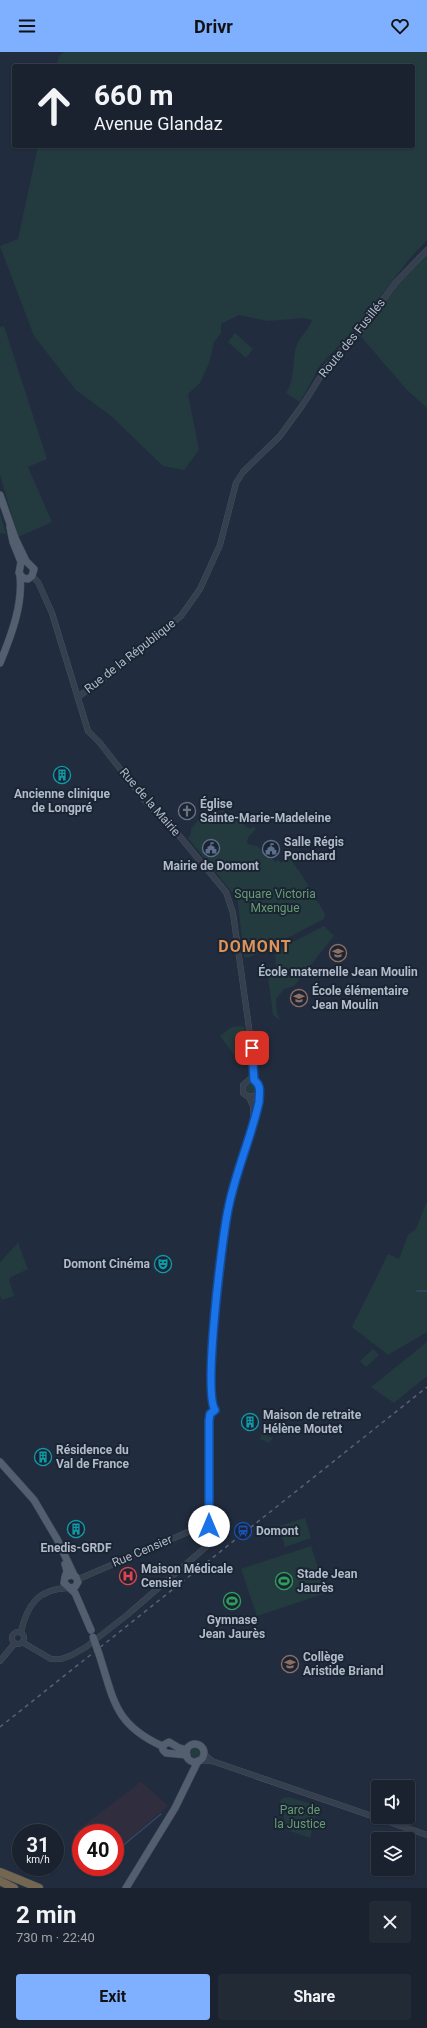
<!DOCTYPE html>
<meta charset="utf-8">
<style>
:root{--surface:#19222e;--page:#222a36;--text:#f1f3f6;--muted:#9fa4aa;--line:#373f4a;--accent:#7fafff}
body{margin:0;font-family:Roboto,sans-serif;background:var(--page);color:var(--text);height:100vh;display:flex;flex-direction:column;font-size:15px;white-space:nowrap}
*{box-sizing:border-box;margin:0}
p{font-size:13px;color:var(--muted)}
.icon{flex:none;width:22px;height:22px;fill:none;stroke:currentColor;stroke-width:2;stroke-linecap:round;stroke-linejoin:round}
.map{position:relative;height:1836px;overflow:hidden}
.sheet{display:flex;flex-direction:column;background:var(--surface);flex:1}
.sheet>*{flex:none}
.guide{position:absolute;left:12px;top:12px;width:403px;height:84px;border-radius:4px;box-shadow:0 1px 3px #0004,0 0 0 1px var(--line);background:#19222e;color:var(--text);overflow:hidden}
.buttons{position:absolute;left:371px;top:1728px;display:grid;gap:8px}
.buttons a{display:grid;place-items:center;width:44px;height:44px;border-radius:4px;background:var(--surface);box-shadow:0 1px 3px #0004,0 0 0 1px var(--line);font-size:20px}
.speed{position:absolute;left:12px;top:1772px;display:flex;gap:8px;font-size:20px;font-weight:700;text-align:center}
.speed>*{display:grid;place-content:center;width:52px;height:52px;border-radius:50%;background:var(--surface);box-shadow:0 1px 3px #0004,0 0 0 1px var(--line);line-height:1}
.speed small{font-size:10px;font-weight:400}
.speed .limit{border:6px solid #d22;background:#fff;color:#111}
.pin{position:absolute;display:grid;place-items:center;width:34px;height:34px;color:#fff;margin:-17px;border-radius:8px;box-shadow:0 2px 6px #0006}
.me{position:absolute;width:44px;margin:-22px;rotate:0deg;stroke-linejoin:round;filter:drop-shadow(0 0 3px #0008)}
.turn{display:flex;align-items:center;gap:14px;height:84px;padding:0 16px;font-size:18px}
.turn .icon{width:52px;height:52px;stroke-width:2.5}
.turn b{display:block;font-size:28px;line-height:34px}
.round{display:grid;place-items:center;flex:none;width:42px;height:42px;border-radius:4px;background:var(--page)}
.headline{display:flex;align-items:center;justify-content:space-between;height:68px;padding:0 16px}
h1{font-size:24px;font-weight:700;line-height:30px}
.action{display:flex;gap:8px;margin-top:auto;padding:8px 16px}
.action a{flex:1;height:46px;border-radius:4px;background:var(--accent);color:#111;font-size:16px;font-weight:700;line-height:46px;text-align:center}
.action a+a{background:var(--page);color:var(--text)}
header{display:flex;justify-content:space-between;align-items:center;height:52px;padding:0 16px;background:var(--accent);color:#111;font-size:18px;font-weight:700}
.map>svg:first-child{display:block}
.medical{fill:#302d3e}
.green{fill:#233b3f}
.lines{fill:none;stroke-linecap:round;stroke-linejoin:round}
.stream{stroke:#334866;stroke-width:1.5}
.minor-casing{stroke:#505a68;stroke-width:6}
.major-casing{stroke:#3e4856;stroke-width:8}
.highway-casing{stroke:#404a58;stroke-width:9}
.minor{stroke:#353f4d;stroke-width:5.5}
.major{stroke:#535e6e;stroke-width:7}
.highway{stroke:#746751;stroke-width:8}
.rail{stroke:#576375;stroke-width:1.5;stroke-dasharray:4 4;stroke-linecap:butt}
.major-bridge-casing{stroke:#3e4856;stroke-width:8;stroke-linecap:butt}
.major-bridge{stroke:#535e6e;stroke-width:7}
.route-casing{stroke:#114b97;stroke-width:10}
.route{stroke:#1a73e8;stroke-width:7}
.labels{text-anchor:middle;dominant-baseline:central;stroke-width:4;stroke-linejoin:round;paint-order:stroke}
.street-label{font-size:12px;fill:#b0bac9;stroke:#1a2432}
.poi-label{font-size:12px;font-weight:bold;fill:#b0bac9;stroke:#1a2432;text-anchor:start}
.park-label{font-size:12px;fill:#669c73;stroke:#1a2432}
.district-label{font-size:16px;font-weight:bold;letter-spacing:1px;fill:#dd9358;stroke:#1a2432}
</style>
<header><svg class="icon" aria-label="menu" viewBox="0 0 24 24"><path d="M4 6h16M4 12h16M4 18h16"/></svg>Drivr<svg class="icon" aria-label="heart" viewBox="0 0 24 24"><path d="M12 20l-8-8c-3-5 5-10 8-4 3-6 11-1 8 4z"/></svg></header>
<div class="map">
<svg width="427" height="1836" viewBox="0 0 427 1836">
<rect width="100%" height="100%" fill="#212d3e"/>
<path class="medical" d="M141,1730L168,1754L115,1799V1781H81V1788L75,1780Z"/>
<path class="green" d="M64,0H427V188L410,206L357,275L321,312L300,350L286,341C295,328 292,311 296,295C299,285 309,278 312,268L304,266L268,269L239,263L221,272V281L214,290L209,311L200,331L188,342L199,398L184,418L163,414L111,364L76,338L34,284L0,194L18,187L38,94H413V14H56L59,4Z
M427,198V356L406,337L358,281L380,251Z
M4,274L47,407L28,415L52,470L18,485L0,423V275Z
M235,281L253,297L246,306L228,290Z
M0,461L6,482L0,481Z
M207,757L217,764L223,758L250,777L253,774L256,777L248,785L247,792L257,794L276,810L278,808L281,811L287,803L300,820L325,862L324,867L248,906L244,905L237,842L231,839L188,786L191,782V777Z
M324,874L334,884L294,934L284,937L276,947L277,961L280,968L273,963L267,917L276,915L275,899Z
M244,974L249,1009L246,1013L241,1012L220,984L232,975Z
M245.5 1037a5.5 5.5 0 1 1 11 0a5.5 5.5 0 1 1-11 0Z
M427,1149V1280L388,1303L352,1275L388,1202L399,1207L408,1183L416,1177Z
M18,1191L28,1217L11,1225L9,1228L14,1244L2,1248L0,1243V1210Z
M427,1290V1324L394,1351L371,1335Z
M373,1297L379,1303L366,1315L360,1309Z
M262,1381L273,1386L269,1391L260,1387Z
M305,1466L311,1486L285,1495L279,1474Z
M311,1494L326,1541L257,1564L241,1517Z
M191 1701a5 5 0 1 1 10 0a5 5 0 1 1-10 0Z
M289,1745L318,1754L310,1786L287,1778L280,1750L282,1746Z"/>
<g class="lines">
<path class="stream" d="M417,1239H427
M115,1800L161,1762
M102,1818L104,1815"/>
<g class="minor-casing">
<path id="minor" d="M32,524L38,530L52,561L88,679L100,691L145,749L172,775L226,840L233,861L255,1019L254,1028
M78,645L127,609L181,564L200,537L220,493L236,431L243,420L280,384L304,351L327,314L358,281L396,230L427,198
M249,1045L253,1054V1064
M78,1530L81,1526L188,1480L200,1475H209
M21,1580C27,1553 38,1537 68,1536
M12 1586a6 6 0 1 1 12 0a6 6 0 1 1-12 0Z
M22,1590L51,1607H61L72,1603L86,1595L127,1563L207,1494L209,1480V1366L215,1358L211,1347L213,1287L228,1159L259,1050L260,1036L258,1031L250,1027L243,1033V1041L247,1044L253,1045L260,1039
M0,1609L15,1591
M204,1702L212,1709
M200,1708L212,1709L427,1783"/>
</g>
<g class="major-casing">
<path id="major" d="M0,443L15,486L26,509L34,517L32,524L28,527L23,526L19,521L21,510L13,490L10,475
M0,611C11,584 23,553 20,524
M0,1410L34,1448L57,1487L74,1523
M65,1525L67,1519L65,1512
M70,1536L75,1535L78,1530L76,1525L72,1523L65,1525L64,1531L75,1541L91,1578
M99,1602C114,1648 114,1672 162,1694
M186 1701a9 9 0 1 1 18 0a9 9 0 1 1-18 0Z
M162,1694L163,1698L166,1701L187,1703
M162,1694L169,1690L179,1696L187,1698
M126,1836L175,1756L198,1709"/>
</g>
<g class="highway-casing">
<path id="highway" d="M0,1820L39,1836
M0,1829L14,1836"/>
</g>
<use href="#minor" class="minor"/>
<use href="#major" class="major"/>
<use href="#highway" class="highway"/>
<path class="rail" d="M0,1675L427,1335"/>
<g class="major-bridge-casing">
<path id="major-bridge" d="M93,1585L99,1602"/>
</g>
<use href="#major-bridge" class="major-bridge"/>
</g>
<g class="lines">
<g class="route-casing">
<path id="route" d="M209,1474V1369L210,1362L215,1358C203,1339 222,1187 228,1158C235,1121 251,1086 259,1050C259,1041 262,1034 254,1028L252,996"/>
</g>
<use href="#route" class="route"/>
</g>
<defs>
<g id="building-ring" transform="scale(0.9)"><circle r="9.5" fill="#1a2432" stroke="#0f9aa8" stroke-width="1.5"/><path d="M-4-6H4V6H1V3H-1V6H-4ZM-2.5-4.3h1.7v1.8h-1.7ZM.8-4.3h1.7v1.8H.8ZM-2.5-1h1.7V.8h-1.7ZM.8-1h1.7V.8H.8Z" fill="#0f9aa8"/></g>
<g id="church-ring" transform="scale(0.9)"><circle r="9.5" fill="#1a2432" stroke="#6b7280" stroke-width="1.5"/><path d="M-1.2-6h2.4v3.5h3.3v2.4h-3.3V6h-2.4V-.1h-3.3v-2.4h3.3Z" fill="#6b7280"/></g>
<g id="civic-ring" transform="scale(0.9)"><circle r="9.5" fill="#1a2432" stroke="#5c6f8a" stroke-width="1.5"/><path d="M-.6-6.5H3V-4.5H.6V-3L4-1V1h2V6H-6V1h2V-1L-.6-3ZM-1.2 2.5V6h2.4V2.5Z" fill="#5c6f8a"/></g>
<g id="school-ring" transform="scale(0.9)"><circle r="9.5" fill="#1a2432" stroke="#8d6e63" stroke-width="1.5"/><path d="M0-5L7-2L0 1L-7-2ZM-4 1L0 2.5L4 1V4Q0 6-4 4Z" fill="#8d6e63"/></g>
<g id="theatre-ring" transform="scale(0.9)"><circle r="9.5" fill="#1a2432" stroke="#0f9aa8" stroke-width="1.5"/><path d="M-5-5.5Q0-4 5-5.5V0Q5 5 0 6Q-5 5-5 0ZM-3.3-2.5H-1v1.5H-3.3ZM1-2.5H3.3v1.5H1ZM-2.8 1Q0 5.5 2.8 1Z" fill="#0f9aa8"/></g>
<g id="station-ring" transform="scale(0.9)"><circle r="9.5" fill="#1a2432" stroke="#1a4fb4" stroke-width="1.5"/><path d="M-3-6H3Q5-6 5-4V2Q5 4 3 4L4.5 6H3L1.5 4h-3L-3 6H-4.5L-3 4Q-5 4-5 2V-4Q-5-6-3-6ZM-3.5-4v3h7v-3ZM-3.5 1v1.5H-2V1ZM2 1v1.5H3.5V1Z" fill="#1a4fb4"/></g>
<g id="hospital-ring" transform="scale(0.9)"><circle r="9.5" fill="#1a2432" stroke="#e0444e" stroke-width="1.5"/><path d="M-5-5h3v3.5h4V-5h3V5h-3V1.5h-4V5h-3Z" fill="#e0444e"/></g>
<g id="stadium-ring" transform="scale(0.9)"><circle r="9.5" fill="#1a2432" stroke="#2e9e5b" stroke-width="1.5"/><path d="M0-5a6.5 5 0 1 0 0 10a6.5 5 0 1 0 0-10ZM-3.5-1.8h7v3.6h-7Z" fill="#2e9e5b"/></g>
</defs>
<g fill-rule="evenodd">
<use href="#building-ring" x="62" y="723"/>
<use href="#church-ring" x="187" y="759"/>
<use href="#civic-ring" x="211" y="796"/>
<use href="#civic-ring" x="271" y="797"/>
<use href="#school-ring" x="338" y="901"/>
<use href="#school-ring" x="299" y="946"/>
<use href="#theatre-ring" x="163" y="1212"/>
<use href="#building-ring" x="250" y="1370"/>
<use href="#building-ring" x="43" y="1405"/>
<use href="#building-ring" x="76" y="1477"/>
<use href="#station-ring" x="243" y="1479"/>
<use href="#hospital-ring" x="128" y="1524"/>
<use href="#stadium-ring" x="284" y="1529"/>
<use href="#stadium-ring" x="232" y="1549"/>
<use href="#school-ring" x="290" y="1612"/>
</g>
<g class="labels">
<g class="street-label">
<text transform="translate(352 286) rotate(-51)">Route des Fusillés</text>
<text transform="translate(130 604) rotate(-38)">Rue de la République</text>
<text transform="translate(150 750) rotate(49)">Rue de la Mairie</text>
<text transform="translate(142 1499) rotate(-23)">Rue Censier</text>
</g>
<g class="poi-label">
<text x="62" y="742" text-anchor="middle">Ancienne clinique<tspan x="62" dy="14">de Longpré</tspan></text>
<text x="200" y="752">Église<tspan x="200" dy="14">Sainte-Marie-Madeleine</tspan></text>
<text x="284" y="790">Salle Régis<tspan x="284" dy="14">Ponchard</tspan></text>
<text x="211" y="814" text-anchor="middle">Mairie de Domont</text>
<text x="338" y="920" text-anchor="middle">École maternelle Jean Moulin</text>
<text x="312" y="939">École élémentaire<tspan x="312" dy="14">Jean Moulin</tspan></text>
<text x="150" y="1212" text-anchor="end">Domont Cinéma</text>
<text x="263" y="1363">Maison de retraite<tspan x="263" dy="14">Hélène Moutet</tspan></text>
<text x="56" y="1398">Résidence du<tspan x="56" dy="14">Val de France</tspan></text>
<text x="256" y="1479">Domont</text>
<text x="76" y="1496" text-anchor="middle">Enedis-GRDF</text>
<text x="141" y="1517">Maison Médicale<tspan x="141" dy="14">Censier</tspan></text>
<text x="297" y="1522">Stade Jean<tspan x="297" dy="14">Jaurès</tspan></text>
<text x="232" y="1568" text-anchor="middle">Gymnase<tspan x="232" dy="14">Jean Jaurès</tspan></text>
<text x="303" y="1605">Collège<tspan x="303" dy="14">Aristide Briand</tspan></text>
</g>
<g class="park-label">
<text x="275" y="842">Square Victoria<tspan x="275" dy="14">Mxengue</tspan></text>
<text x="300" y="1758">Parc de<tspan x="300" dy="14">la Justice</tspan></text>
</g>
<g class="district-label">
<text x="255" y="894">DOMONT</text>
</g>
</g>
</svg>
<div class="buttons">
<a><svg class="icon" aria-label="sound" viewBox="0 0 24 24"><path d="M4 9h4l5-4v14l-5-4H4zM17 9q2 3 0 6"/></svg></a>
<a><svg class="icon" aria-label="layers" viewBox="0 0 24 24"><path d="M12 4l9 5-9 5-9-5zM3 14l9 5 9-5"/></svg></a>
</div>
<div class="speed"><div>31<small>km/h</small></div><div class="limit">40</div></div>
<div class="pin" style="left:252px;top:996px;background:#d93025"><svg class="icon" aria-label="arrive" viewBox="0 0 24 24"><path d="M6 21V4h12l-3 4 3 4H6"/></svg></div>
<svg class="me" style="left:209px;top:1474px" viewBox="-20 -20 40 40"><circle r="19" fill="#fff"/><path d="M0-13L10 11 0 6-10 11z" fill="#1a73e8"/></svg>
<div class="guide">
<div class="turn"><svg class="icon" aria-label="ahead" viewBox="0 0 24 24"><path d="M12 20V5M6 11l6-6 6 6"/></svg><div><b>660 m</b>Avenue Glandaz</div></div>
</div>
</div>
<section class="sheet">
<div class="headline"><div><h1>2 min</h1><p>730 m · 22:40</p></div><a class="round"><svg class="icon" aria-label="close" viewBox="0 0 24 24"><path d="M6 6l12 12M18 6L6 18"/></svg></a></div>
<div class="action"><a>Exit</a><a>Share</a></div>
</section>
